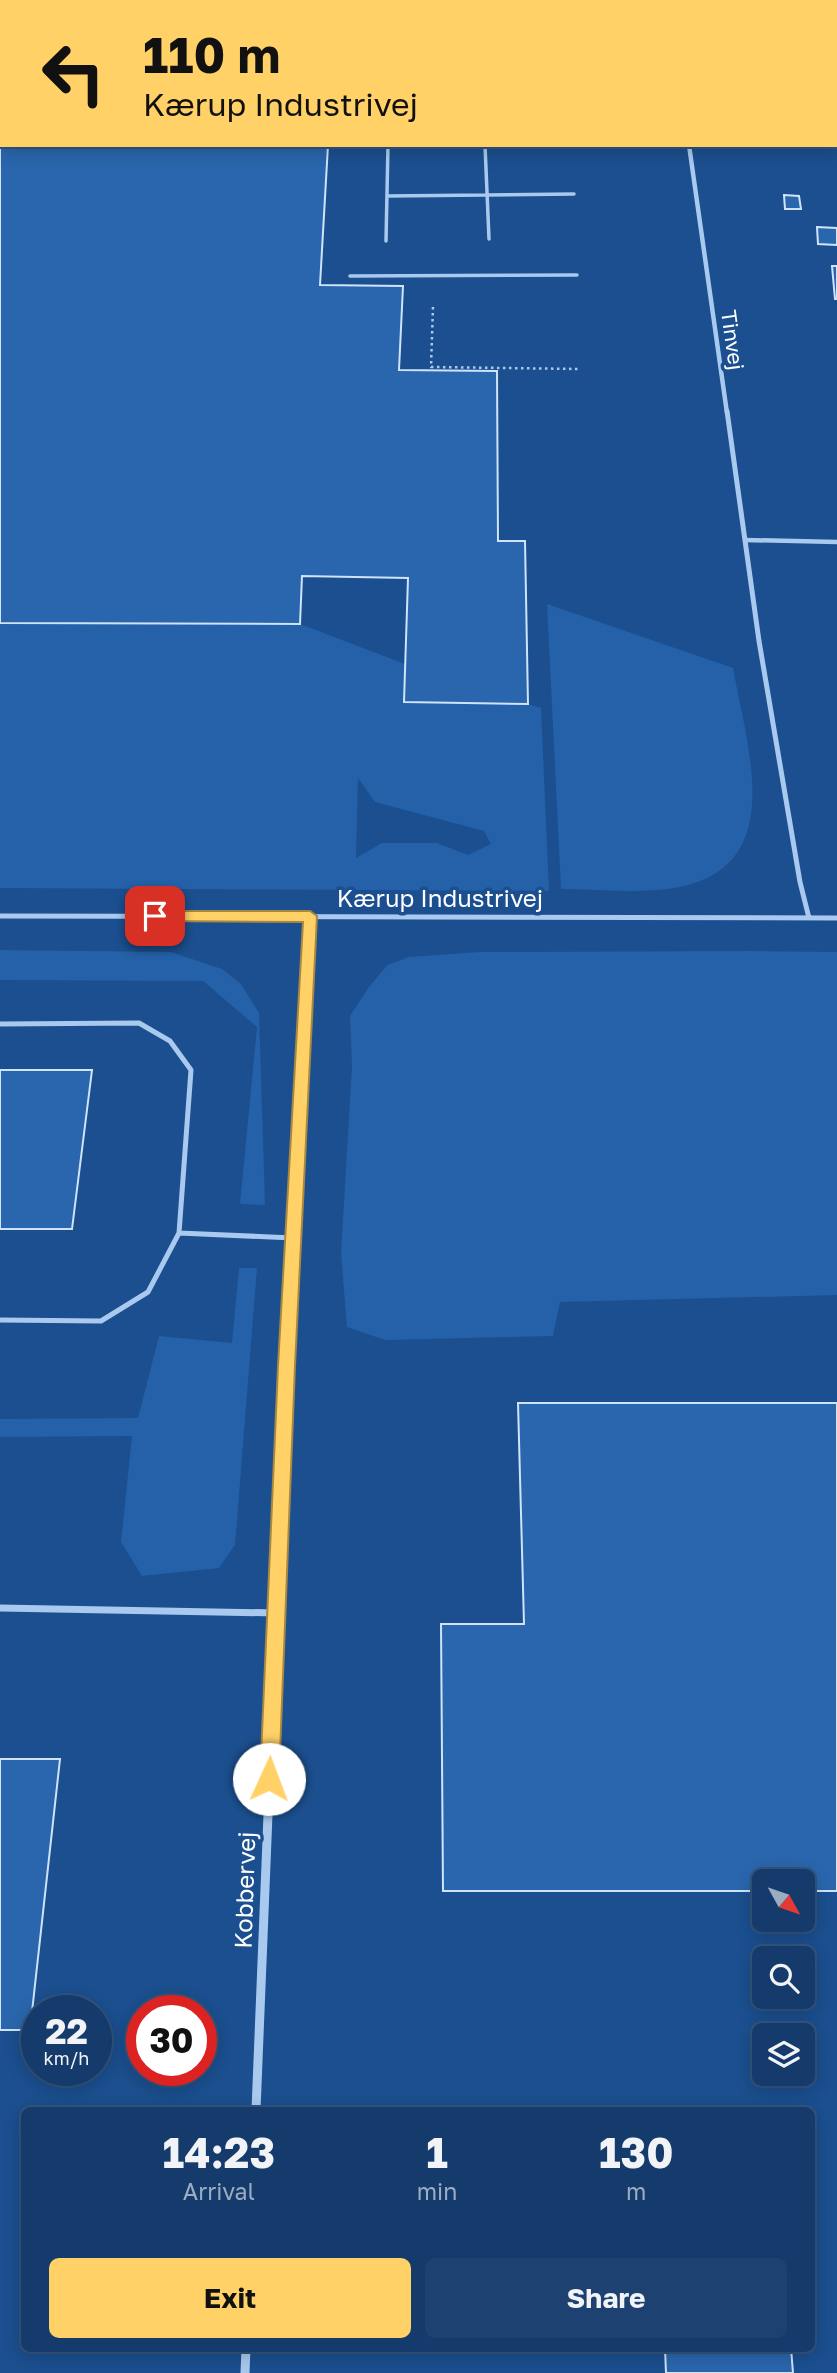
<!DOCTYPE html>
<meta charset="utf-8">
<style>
:root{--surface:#143b6b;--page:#1d4271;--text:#f1f3f6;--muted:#9dadc1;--line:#33557e;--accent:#ffd166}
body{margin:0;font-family:"Golos Text",sans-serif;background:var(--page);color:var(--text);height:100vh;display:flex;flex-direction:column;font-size:26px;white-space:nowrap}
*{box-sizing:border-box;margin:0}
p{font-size:23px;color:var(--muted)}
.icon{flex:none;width:38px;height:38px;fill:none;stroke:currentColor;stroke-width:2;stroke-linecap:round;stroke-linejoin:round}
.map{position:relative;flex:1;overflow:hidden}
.panel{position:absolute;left:21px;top:2107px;width:794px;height:245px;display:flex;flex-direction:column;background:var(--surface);border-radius:10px;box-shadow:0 4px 18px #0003,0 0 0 2px var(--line)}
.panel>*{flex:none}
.hud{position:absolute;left:0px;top:0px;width:838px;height:147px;box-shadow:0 4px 18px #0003,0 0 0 2px var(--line);background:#ffd166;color:#111;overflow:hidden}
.needle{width:46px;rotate:130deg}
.buttons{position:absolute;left:752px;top:1869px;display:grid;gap:14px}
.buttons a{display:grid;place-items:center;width:63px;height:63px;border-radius:10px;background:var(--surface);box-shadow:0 4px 18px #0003,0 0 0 2px var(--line);font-size:35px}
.speed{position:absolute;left:21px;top:1995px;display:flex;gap:14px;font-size:35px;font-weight:700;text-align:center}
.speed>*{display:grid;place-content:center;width:91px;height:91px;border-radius:50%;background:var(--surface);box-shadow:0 4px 18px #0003,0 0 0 2px var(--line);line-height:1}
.speed small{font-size:18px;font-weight:400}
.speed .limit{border:10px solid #d22;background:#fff;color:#111}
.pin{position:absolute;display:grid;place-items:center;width:60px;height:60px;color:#fff;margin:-30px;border-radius:14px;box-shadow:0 4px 10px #0006}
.me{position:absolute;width:77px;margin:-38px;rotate:2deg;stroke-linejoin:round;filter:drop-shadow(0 0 5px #0008)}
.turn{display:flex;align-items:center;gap:24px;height:147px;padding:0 28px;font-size:32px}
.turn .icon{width:91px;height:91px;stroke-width:2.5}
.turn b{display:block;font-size:49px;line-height:60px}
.eta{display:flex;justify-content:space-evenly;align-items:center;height:119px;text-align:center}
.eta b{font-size:42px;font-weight:700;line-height:49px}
.action{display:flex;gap:14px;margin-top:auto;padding:14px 28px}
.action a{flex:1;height:80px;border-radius:10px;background:var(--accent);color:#111;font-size:28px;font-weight:700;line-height:80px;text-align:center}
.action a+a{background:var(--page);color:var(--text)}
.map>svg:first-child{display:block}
.green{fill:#2461a8;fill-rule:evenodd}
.building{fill:#2a66ad;stroke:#cfe3fa;stroke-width:2}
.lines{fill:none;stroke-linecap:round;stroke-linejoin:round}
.path{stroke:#a9c9ee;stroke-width:2.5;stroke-dasharray:2.5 3.5;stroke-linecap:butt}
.lane-far3{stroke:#a9c9ee;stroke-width:3.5}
.lane-far2{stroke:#a9c9ee;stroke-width:4.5}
.lane-far1{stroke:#a9c9ee;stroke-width:5}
.lane{stroke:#a9c9ee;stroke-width:7}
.street-far3{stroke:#a9c9ee;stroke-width:4.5}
.street-far2{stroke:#a9c9ee;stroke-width:5}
.street-far1{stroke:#a9c9ee;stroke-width:7}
.street{stroke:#a9c9ee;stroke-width:9}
.route{fill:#ffd166;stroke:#a68842;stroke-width:2}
.labels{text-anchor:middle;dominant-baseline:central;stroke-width:7;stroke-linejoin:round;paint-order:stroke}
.far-street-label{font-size:21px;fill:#fff;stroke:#1b4f8f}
.street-label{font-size:24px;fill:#fff;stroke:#1b4f8f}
</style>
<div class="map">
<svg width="837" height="2373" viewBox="0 0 837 2373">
<rect width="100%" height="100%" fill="#1b4f8f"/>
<path class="green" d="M547,604L733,668C747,748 790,869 674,888C638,894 597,889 561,889Z
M0,623L300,624L405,664L404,702L528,704L541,708L549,891L0,888ZM358,778L375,802L484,831L491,844L468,855L437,843H382L356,858Z
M0,950L171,952L222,969L241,984L259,1013L265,1205L240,1204L257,1027L203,981L0,980Z
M751,951L837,952V1295L560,1302L553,1336L385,1340L347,1327L341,1253L352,1066L350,1016L369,987L387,965L409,957L480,952Z
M239,1268H257L235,1545L219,1568L142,1576L121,1542L132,1436L0,1437V1419L138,1418L159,1336L232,1343Z"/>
<path class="building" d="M0,79L2,145H328L320,285L403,286L399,370L497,371L498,541H525L528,704L404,702L408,578L302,576L300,624L0,623Z
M784,195L799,196L801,209H785Z
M817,227L837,228V245L818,244Z
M832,266H837V299H835Z
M0,1070H92L72,1229H0Z
M518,1403H837V1891H803V1881H765V1891H443L441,1624H524Z
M0,1759H60L30,2030H0Z
M665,2348H791L793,2373H666Z"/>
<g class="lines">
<path class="path" d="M433,307L431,367L579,369"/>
<path class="lane-far3" d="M485,145L489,239
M387,196L574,194
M386,241L388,145
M350,276L577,275"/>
<path class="lane-far2" d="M745,540L837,542"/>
<path class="lane-far1" d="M0,1024L139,1023L170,1041L191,1070L179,1233L148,1292L101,1321L0,1320
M179,1233L293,1238"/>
<path class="lane" d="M0,1608L276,1613"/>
<path class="street-far3" d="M689,145L727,413"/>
<path class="street-far2" d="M727,411L759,641L800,882L809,918
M0,916L837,918
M309,927L310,916"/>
<path class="street-far1" d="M278,1570L309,925"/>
<path class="street" d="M256,2110L278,1569
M245,2373L246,2348"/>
</g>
<path class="route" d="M155,911H310L317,916L295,1366L279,1779L276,1786L269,1788L263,1786L260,1779L278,1366L303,922L155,921L148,916Z"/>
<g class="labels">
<g class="far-street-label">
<text transform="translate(733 340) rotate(82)">Tinvej</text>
</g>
<g class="street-label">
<text x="440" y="897">Kærup Industrivej</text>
<text transform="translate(244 1890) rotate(-88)">Kobbervej</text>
</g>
</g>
</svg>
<div class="buttons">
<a><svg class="needle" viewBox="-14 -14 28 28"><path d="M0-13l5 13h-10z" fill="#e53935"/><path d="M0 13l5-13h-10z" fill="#9dadc1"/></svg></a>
<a><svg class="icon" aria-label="search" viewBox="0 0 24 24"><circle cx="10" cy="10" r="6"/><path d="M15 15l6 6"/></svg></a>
<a><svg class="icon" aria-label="layers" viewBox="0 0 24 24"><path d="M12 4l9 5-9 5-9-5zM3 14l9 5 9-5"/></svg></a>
</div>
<div class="speed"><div>22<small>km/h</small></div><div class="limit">30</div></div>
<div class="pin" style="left:155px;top:916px;background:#d93025"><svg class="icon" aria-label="arrive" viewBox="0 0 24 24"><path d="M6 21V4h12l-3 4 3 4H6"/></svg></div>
<svg class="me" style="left:269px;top:1779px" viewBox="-20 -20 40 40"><circle r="19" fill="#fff"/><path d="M0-13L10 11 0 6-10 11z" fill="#ffd166"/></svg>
<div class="hud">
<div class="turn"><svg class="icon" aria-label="left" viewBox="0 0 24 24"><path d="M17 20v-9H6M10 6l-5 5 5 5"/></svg><div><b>110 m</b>Kærup Industrivej</div></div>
</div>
<section class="panel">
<div class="eta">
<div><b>14:23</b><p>Arrival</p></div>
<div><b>1</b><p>min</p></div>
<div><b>130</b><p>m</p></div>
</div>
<div class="action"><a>Exit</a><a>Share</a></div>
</section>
</div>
